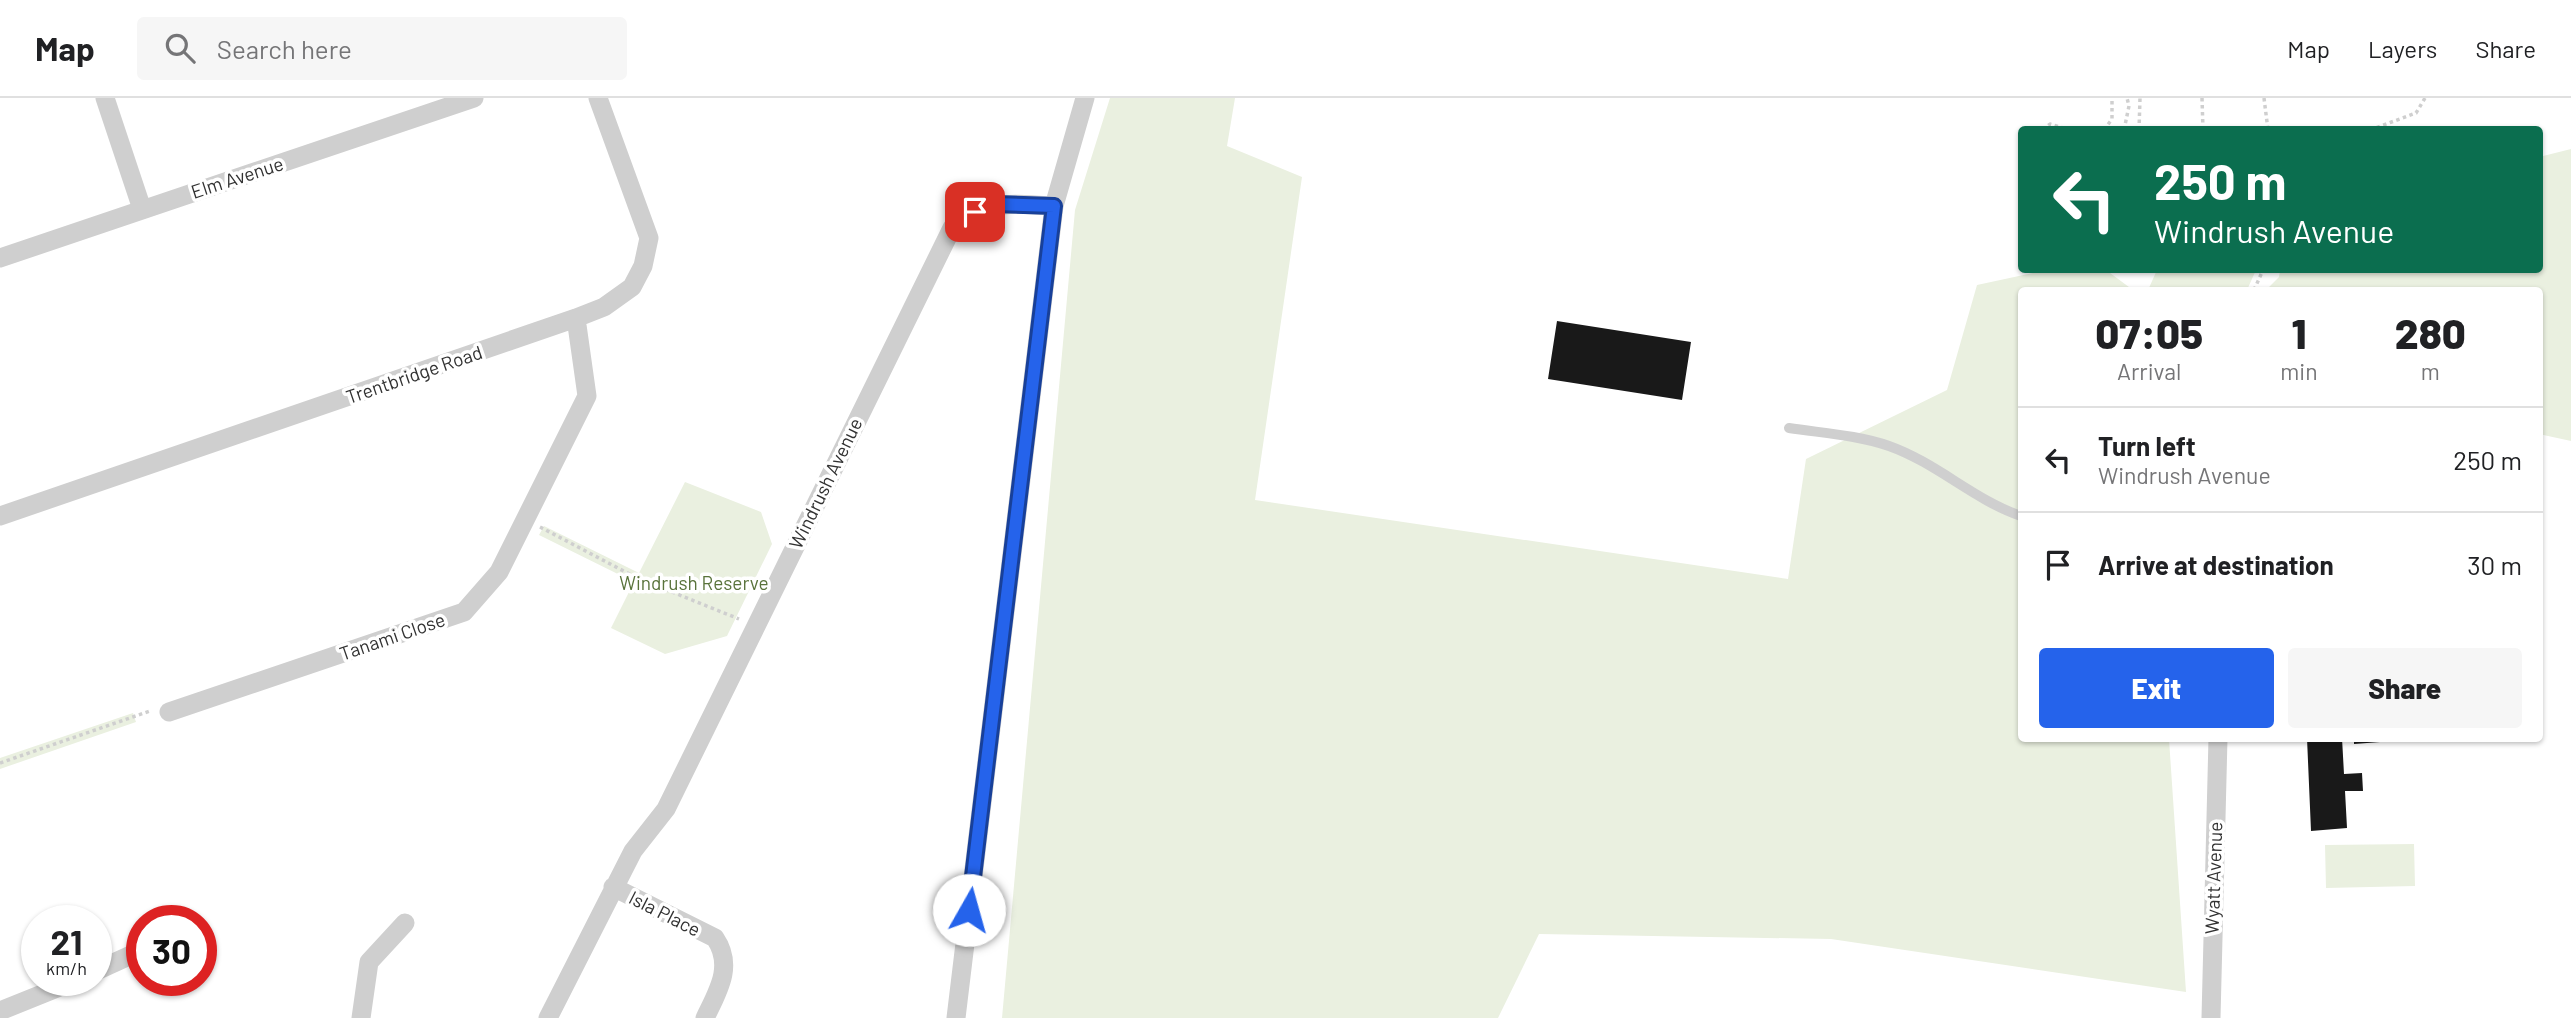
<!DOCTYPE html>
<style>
:root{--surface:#fff;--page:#f6f6f6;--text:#202124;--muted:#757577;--line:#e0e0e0;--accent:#2563eb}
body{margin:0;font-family:Barlow,sans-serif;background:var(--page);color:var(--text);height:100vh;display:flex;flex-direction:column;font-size:26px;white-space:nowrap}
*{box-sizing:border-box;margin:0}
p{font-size:23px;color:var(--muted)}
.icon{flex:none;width:38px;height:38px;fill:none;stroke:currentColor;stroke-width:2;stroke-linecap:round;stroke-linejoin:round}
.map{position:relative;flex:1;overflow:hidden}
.drawer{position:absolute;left:2018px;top:189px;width:525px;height:455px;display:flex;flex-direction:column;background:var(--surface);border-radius:7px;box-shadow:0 2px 5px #0004}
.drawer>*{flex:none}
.guide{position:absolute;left:2018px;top:28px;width:525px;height:147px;border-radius:7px;box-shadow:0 2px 5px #0004;background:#0b6e4f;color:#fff;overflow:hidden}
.speed{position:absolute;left:21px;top:807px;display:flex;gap:14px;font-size:35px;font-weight:700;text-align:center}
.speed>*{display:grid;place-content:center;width:91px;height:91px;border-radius:50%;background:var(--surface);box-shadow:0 2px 5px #0004;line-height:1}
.speed small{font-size:18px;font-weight:400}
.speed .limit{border:10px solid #d22;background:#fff;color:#111}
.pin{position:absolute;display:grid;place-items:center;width:60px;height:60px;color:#fff;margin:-30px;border-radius:14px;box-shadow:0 4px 10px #0006}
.me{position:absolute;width:77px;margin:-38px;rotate:7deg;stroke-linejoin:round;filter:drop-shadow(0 0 5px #0008)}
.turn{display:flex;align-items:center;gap:24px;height:147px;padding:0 21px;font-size:32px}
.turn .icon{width:91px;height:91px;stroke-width:2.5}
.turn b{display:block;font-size:49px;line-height:60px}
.eta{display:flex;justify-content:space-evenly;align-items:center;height:119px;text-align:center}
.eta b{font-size:42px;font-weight:800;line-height:49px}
.button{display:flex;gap:14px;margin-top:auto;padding:14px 21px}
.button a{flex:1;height:80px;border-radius:7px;background:var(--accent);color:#fff;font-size:28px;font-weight:800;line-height:80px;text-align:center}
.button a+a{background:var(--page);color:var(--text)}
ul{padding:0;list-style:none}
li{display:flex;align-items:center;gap:21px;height:105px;padding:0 21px;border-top:2px solid var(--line)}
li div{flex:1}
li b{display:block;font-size:26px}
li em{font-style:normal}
header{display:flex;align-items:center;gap:42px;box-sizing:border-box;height:98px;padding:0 35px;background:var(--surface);border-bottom:2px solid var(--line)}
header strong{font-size:33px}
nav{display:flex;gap:38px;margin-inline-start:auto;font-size:24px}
.search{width:490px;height:63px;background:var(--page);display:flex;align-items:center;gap:18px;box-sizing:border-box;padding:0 24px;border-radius:7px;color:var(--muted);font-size:26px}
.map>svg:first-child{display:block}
.green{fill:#eaf0e0}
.building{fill:#191919}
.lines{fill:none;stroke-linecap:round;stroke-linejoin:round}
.path{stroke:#cfcfcf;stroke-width:3.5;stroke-dasharray:3.5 3.5;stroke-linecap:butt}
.lane{stroke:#cfcfcf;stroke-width:10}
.street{stroke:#cfcfcf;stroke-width:19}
.route-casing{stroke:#184099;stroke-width:18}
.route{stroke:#2563eb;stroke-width:12}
.labels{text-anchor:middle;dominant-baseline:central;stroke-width:7;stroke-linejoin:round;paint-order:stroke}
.street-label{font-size:19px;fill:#323232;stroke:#fff}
.park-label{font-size:19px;fill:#59733b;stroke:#fff}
</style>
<header>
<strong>Map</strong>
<div class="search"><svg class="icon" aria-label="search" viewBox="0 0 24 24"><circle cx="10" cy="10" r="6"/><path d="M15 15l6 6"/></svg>Search here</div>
<nav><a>Map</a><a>Layers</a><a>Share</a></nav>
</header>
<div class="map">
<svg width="2571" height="920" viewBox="0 0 2571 920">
<rect width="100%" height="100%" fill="#fff"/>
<path class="green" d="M1110,0H1235L1227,48L1302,79L1255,402L1788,481L1806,361L1947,292L1977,187L2047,172H2106L2133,192H2021V640L2169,641L2186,894L1831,841L1539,836L1498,920H1002L1075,112Z
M2571,51V343L2539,336V192H2266L2279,179L2280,172H2539V59Z
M2157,172H2256L2247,192H2148Z
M685,384L761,414L772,446L727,538L665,556L611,530L634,484L539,437L544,428L639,475Z
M133,615L136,624L0,671V660Z
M2414,746L2415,788L2326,790L2325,747Z"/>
<path class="building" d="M1557,223L1691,244L1682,302L1548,281Z
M2307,640H2342L2344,676L2362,675L2363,693H2345L2347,730L2311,733Z
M2354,640H2380V644L2354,646Z"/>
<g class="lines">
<path class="path" d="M2202,0L2203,32
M2264,0L2268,32
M2043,32L2050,26L2070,32
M2104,32L2112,21V0
M2124,32L2129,8L2127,0
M2139,32L2140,0
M2370,32L2416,15L2425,0
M2254,192L2263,172
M540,429L635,479L739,521
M0,665L150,613"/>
<path class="lane" d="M1789,330C1821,335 1858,337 1889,348C1937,365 1974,402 2021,418"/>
<path class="street" d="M105,0L142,111
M0,160L474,0
M0,418L576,220L604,209L632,189L643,168L649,140L598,0
M169,614L464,514L499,474L587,298L576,220
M613,789L715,840C734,868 718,893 705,920
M96,873L142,852
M0,913L77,882
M361,920L369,864L405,825
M548,920L633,753L666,711L952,130C993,101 1007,106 1054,108
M956,920L1054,108L1085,0
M2211,920L2218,640"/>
</g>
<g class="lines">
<g class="route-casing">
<path id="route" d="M969,812L1054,108L995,106L975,114"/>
</g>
<use href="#route" class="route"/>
</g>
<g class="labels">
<g class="street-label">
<text transform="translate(237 79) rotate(-18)">Elm Avenue</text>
<text transform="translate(414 276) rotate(-19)">Trentbridge Road</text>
<text transform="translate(825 385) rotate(-64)">Windrush Avenue</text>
<text transform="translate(392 538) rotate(-19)">Tanami Close</text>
<text transform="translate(2213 780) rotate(-88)">Wyatt Avenue</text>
<text transform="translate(665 815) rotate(27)">Isla Place</text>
</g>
<g class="park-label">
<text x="694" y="484">Windrush Reserve</text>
</g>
</g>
</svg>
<div class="speed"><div>21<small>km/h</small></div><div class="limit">30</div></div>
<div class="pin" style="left:975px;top:114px;background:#d93025"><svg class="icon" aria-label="arrive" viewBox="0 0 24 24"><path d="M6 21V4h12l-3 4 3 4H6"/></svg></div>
<svg class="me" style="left:969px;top:812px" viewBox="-20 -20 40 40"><circle r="19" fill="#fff"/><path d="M0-13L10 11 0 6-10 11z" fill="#2563eb"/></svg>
<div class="guide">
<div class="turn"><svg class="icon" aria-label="left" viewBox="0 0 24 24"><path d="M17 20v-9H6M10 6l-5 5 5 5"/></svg><div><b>250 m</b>Windrush Avenue</div></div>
</div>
<section class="drawer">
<div class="eta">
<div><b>07:05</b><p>Arrival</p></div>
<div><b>1</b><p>min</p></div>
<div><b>280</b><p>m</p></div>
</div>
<ul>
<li><svg class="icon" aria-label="left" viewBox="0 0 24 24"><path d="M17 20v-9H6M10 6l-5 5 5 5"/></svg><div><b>Turn left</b><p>Windrush Avenue</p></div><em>250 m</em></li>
<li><svg class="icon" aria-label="arrive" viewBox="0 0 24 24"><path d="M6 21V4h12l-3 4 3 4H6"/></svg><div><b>Arrive at destination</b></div><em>30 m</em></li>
</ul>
<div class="button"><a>Exit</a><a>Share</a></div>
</section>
</div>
